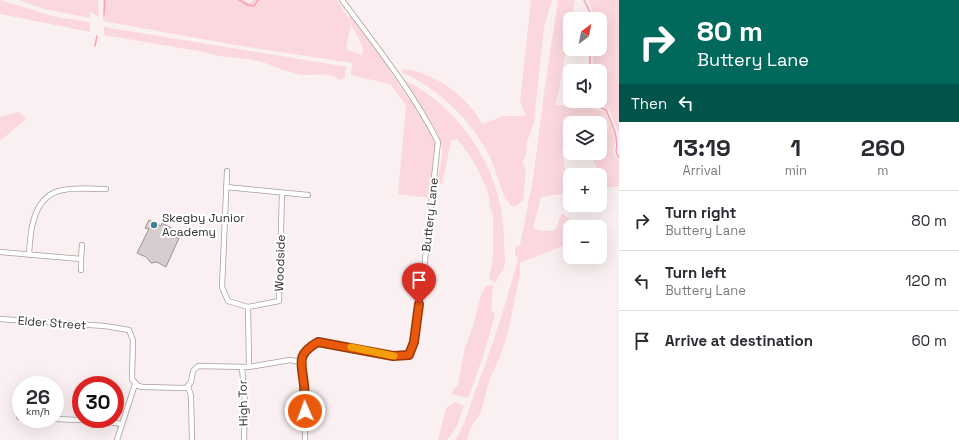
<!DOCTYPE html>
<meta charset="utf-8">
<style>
:root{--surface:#fff;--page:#f7f7f7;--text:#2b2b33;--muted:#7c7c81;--line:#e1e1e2}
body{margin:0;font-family:"Space Grotesk",sans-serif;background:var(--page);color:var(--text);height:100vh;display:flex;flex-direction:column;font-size:15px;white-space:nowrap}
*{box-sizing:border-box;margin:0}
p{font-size:13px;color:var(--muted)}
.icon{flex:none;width:22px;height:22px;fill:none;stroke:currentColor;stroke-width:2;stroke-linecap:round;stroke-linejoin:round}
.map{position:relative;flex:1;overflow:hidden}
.panel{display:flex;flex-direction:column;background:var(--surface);width:340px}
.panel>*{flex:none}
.hud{background:#00695c;color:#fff;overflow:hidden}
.needle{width:26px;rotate:32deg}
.controls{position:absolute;left:563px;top:12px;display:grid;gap:8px}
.controls a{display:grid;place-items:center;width:44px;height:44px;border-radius:8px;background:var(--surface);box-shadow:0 4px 16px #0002;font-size:20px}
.speed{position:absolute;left:12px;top:376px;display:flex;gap:8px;font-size:20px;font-weight:700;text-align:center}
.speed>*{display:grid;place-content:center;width:52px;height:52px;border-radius:50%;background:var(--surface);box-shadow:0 4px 16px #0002;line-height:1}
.speed small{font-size:10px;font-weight:400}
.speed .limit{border:6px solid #d22;background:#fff;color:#111}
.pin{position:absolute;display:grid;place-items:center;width:34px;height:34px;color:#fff;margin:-41px -17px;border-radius:50% 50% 50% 0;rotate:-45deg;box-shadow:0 0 4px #0007}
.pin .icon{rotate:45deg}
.me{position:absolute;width:44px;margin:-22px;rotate:358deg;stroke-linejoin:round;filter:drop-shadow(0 0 3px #0008)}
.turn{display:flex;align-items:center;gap:14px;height:84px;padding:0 12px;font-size:18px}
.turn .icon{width:52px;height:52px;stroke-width:2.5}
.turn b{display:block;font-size:28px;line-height:34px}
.then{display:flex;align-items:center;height:38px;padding:0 12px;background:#0003;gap:8px;font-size:15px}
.eta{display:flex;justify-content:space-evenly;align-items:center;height:68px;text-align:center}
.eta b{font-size:24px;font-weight:600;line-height:28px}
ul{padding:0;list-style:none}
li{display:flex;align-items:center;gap:12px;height:60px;padding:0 12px;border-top:1px solid var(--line)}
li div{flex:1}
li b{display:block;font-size:15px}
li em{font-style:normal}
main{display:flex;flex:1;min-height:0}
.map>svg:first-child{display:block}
.green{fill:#fbd8dd;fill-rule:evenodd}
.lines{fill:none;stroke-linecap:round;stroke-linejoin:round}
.stream{stroke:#f8a2b0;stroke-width:1.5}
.building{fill:#d7cdce;stroke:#9d9293}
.street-casing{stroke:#a89e9f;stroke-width:6}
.street{stroke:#fff;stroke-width:4.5}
.route-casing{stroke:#983908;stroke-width:10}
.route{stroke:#ea580c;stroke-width:7}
.slow{stroke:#f59e0b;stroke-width:7}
.poi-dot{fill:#408194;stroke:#fff;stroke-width:1.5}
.labels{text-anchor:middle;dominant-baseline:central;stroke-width:4;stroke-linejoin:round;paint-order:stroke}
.street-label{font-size:12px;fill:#353131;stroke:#fff}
.poi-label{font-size:12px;fill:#353131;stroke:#fff;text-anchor:start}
</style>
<main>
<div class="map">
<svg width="619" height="440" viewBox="0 0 619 440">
<rect width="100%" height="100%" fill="#fbf0f1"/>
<path class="green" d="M0,0L56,17L90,22V32L0,14Z
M19,0H98L99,17L90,12V18L44,9Z
M103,0H245L250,3L253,0H337L348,17L351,16L386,61L392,74L427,124L437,143L430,198L398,194L406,105L390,84L351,75L352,63L241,46L103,21ZM351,24L363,48L362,55L346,49Z
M531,0H552L544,27L534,122L527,142L526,155L522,162L526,170L523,200L516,206H511C500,194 497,170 489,155C471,120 439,89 403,73L402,69C434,71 468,97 482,124L504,116H526L520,102Z
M558,0H575L556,105L592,108L605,112C611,125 618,137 613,152L619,162V186L606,188L590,153H600V123H570V143L562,149L568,193L541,197L533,228L542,231L555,230L562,213L578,227H570V243L520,263V274L508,332L501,354L489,381L481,412L470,429L467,440H455C464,427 470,407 475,392C492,348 506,304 518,259L515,254V248L520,245L533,179L545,86Z
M588,0H619V134L609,109L596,104V101H600V71H596L593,63L592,49H600V19H587L594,14Z
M104,27L342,66H346L345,78L339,80C326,69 312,78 298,74C286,72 276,67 265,63C247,57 224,59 204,52L104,35Z
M401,78C462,107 506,175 504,243C504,250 506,261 504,267C502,272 497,278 495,283L489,279L493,259V213C488,208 490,200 488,193C481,173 470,154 457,139L451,141L442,184L436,183C439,173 443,158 442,147C440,130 412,93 401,78Z
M19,112L26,119L0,141V117Z
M493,285L491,310L495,314C488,342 479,370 468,398L451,394L458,384L465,347L473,327L481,295L486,286Z
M455,402L464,406L457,426L447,440H438L446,408Z"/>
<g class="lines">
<path class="stream" d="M239,0L248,5L254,6L258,0
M104,15L105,0
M584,19L591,14L584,0
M95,46L97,36
M590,49V64L593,71
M594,101V105L606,110C612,124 619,137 616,152L619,158"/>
</g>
<path class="building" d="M149,220L161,226L162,223L173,229L172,231L175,232L173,236L179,238L166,267L157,262L151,263L146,257L137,253L149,229L145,228Z"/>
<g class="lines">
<g class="street-casing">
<path id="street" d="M227,171L222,287L228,301L248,307L279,301L282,193
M226,187L308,195
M0,252L81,259L82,245
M29,255C30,231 33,195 63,190C77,187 92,189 106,189
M81,270V259
M248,307L249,367
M0,319L105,326L129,330L133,340L132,379L138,386L143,387L186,388L191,382L193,371L198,366L249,367L290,360L300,362
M242,367L245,403L244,440
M188,386L191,396L192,440
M19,417H21
M55,419L102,421L122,424
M117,440L135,384
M305,440L304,385L300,362L308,348L318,342L393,356L409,355L414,342L423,278L438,142C413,92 376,46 342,0"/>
</g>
<use href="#street" class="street"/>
</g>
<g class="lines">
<g class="route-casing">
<path id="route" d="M305,411C304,402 305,394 304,385C302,363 295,355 318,342L393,356L409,355L414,342L419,304"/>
</g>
<use href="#route" class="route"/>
<path class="slow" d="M351,347L394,356"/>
</g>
<circle class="poi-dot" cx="154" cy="225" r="4"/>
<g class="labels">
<g class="street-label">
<text transform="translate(430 215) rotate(-84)">Buttery Lane</text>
<text transform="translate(280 263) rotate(-88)">Woodside</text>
<text transform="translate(52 323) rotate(4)">Elder Street</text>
<text transform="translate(243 403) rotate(-91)">High Tor</text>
</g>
<g class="poi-label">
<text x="162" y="218">Skegby Junior<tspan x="162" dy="14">Academy</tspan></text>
</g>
</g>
</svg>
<div class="controls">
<a><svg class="needle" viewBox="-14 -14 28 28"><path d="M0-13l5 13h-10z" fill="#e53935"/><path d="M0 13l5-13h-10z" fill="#7c7c81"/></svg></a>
<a><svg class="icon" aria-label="sound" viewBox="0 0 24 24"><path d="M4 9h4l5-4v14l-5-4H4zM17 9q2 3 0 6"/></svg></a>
<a><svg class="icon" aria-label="layers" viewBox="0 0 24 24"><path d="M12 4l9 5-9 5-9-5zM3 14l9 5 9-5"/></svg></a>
<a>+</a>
<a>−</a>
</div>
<div class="speed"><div>26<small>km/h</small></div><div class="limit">30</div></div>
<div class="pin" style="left:419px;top:304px;background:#d93025"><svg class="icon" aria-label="arrive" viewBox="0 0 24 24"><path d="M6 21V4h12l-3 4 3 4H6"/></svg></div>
<svg class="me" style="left:305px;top:411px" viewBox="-20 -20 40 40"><circle r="17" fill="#ea580c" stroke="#fff" stroke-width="3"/><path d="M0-11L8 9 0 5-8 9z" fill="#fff"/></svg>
</div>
<section class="panel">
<div class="hud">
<div class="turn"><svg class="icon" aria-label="right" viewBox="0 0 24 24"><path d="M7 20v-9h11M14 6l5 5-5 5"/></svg><div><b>80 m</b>Buttery Lane</div></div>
<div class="then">Then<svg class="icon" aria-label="left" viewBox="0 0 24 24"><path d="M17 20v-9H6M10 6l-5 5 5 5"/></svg></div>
</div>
<div class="eta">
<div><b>13:19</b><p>Arrival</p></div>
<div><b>1</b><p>min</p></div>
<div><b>260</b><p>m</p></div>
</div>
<ul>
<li><svg class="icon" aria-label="right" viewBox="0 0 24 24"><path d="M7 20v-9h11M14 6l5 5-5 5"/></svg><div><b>Turn right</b><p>Buttery Lane</p></div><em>80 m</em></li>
<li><svg class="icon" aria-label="left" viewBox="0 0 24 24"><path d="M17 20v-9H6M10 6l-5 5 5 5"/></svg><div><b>Turn left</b><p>Buttery Lane</p></div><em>120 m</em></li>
<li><svg class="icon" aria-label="arrive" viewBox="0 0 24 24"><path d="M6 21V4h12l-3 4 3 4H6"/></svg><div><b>Arrive at destination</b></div><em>60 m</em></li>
</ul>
</section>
</main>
